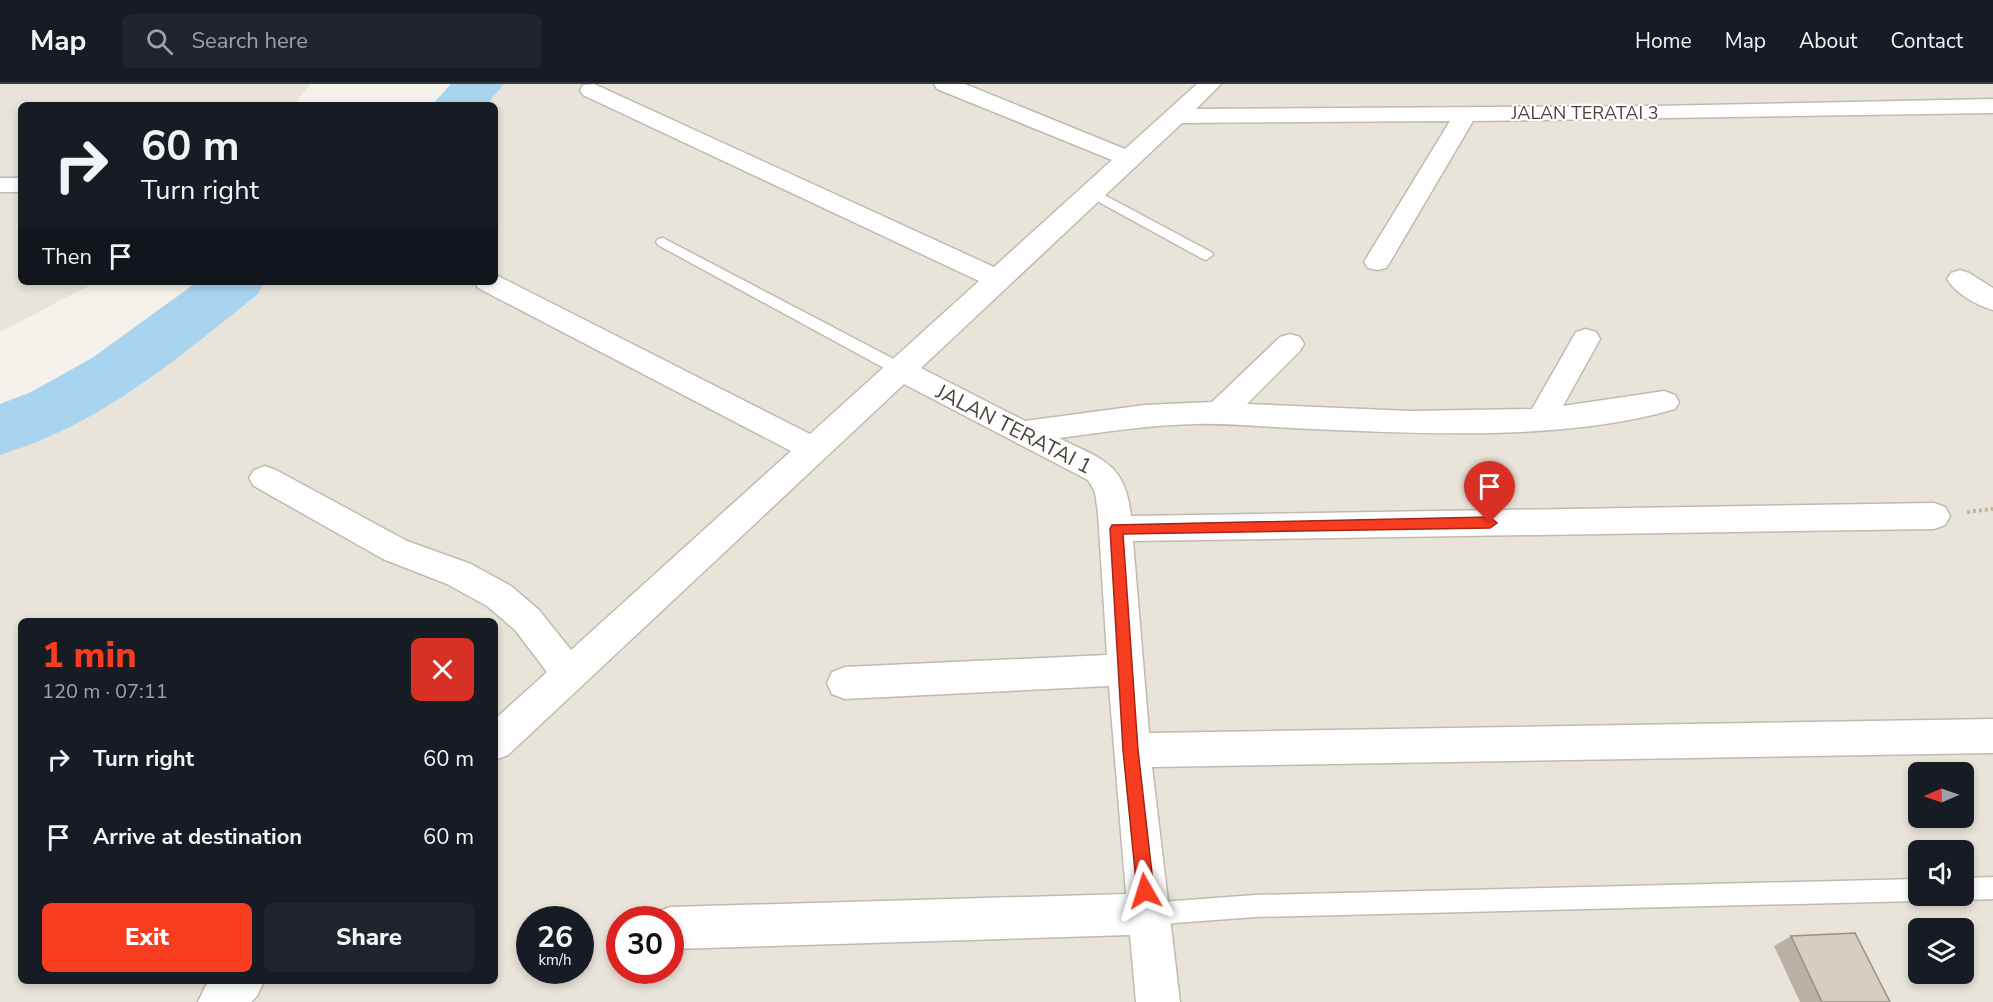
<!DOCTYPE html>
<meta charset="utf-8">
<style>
:root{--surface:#171b24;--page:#20242c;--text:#f1f3f6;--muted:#9ea1a6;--line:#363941;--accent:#f83c1f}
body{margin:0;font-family:"Nunito Sans",sans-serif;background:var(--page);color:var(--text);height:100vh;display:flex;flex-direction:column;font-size:22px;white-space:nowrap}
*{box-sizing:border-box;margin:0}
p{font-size:20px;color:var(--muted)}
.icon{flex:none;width:33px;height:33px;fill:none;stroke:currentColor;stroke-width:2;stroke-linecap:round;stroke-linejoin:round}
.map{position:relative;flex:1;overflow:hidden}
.panel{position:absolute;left:18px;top:534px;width:480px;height:366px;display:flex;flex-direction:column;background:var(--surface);border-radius:9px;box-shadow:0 3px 9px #0003}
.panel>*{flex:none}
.banner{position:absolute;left:18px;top:18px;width:480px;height:183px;border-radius:9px;box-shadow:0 3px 9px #0003;background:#171b24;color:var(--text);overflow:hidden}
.needle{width:39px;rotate:268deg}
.tools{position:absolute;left:1908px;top:678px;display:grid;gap:12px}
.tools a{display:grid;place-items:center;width:66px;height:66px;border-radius:9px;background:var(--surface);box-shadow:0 3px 9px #0003;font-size:30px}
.speed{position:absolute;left:516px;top:822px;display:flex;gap:12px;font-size:30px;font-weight:700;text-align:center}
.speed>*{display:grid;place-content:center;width:78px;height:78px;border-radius:50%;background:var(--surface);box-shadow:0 3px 9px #0003;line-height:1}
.speed small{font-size:15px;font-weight:400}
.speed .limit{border:9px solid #d22;background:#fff;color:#111}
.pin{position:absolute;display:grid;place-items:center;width:51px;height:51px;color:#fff;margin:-62px -26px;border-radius:50% 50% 50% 0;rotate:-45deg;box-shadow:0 0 6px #0007}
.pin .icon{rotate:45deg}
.me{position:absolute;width:66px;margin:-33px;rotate:354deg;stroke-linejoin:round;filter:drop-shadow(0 0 4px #0008)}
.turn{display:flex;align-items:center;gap:21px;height:126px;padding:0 24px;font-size:27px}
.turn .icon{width:78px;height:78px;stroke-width:2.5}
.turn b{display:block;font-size:42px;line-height:51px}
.then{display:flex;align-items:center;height:57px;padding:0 24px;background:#0003;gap:12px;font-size:22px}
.round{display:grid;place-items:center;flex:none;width:63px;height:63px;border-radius:9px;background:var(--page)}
.head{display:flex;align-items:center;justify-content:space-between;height:102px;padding:0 24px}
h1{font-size:36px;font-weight:800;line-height:45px;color:var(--accent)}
.primary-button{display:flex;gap:12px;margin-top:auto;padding:12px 24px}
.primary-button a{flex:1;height:69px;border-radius:9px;background:var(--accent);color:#fff;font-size:24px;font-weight:800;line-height:69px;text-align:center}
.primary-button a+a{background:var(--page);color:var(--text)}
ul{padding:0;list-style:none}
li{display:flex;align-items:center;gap:18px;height:78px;padding:0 24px}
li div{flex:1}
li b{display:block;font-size:22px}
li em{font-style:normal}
header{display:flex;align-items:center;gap:36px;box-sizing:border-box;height:84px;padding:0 30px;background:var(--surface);border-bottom:2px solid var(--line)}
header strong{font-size:28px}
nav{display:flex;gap:33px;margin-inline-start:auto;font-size:21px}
.search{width:420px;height:54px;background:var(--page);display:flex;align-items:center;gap:15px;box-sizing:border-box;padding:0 21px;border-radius:9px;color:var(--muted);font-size:22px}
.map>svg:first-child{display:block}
.residential{fill:#e9e4d9;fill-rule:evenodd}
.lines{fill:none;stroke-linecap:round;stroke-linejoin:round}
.river{fill:#a9d4f0;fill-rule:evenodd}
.service-casing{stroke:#c1baad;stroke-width:3}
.minor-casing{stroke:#c1baad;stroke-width:3}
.path{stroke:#c3b59f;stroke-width:4;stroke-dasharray:3 3;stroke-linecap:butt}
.service{fill:#fff;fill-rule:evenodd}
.minor{fill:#fff;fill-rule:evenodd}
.wall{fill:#b9b1a5}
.building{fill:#d7cec0;stroke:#969086;stroke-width:1.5}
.route{fill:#f83c1f;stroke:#a12714;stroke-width:1.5}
.labels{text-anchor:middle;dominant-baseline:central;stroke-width:4.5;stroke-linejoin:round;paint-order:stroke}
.far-street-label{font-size:18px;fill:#4a4339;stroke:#fff}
.street-label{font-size:21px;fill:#4a4339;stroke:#fff}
</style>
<header>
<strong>Map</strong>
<div class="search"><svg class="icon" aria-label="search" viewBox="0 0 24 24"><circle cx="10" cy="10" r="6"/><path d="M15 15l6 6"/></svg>Search here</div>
<nav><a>Home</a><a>Map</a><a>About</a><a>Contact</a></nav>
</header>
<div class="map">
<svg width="1993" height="918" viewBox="0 0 1993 918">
<rect width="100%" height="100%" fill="#f5f2eb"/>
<path class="residential" d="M0,0H311L293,21H21V198H96L0,248Z
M473,0H1993V918H0V342L51,320L106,287L225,198H495V21H449ZM21,537H495V897H21ZM1918,688H1964V734H1918ZM1918,766H1964V812H1918ZM530,836H580V886H530ZM620,836H670V886H620ZM1918,844H1964V890H1918Z"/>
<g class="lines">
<path class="river" d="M451,0H504L486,21H432Z
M197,198H265L257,211C175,276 102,340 0,371V320L31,308L92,274Z"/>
<g class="service-casing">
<path id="service" d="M1093,105L1211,168L1213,171L1206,176L1201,174L1088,112L1086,109L1088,106Z
M663,154L907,282L909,286L907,290H895L658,161L656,158L658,155Z
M1993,793V815L1964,816L1956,813L1964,812V794Z
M1918,795V812H1927L1918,817L1255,833L1148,841L1140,838L1137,830L1140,822L1148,819L1255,811Z"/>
</g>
<g class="minor-casing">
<path id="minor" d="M594,0L994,183L1112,76L937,5L934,0H965L1125,65L1197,0H1221L1196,25L1653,22L1993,15V29L1473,37L1390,178L1386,184L1377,186L1368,184L1364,178L1450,37L1182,39L921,284L1025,337L1145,321L1212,318L1280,253L1290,250L1300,253L1304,260L1300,267L1247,320L1410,327L1532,325L1576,248L1586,245L1596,248L1600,255L1563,322L1664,307L1675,311L1679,318L1675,325C1566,357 1426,350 1313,345C1274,344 1234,339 1195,340C1149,341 1104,348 1059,354C1102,376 1125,378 1131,432L1934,419L1945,423L1950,432L1945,441L1934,445L1133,457L1149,649L1993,635V669L1152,683L1180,918H1136L1130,851L670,865V836H653L655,829L670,823L1126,810L1109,602L845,615L832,610L827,599L832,588L845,583L1107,571L1098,429L1095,408L1088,396L904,300L508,671L495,676V635L547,588L515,546L487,522L447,500L383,475L254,402L249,394L254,386L265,382L276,386L407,457L471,480L511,502L539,526L571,566L791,367L478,204L475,198H495V191L498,192L810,350L979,197L583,11L580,6L583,1Z
M0,94H21V108H0Z
M1960,186L1969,189L1993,204V226C1978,222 1955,209 1947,195L1951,189Z
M210,897H264L257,912L251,918H198L205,903Z"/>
</g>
<path class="path" d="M1967,428L1993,425"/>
<use href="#service" class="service"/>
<use href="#minor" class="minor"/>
</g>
<path class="wall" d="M1791,852L1890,918H1800L1774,862Z"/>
<path class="building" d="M1855,849L1890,918H1822L1791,852Z"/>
<path class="route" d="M1490,433L1497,439L1490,444L1123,450L1138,666L1154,807L1151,813L1145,815L1139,813L1137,807L1123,666L1110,445L1112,441Z"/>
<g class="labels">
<g class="far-street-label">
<text x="1585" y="29">JALAN TERATAI 3</text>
</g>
<g class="street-label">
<text transform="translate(1014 345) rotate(27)">JALAN TERATAI 1</text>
</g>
</g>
</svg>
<div class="tools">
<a><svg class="needle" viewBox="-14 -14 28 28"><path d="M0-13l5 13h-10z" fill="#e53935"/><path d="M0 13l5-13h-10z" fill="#9ea1a6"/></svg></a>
<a><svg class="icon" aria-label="sound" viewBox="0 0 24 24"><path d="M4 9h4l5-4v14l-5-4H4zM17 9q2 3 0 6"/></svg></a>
<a><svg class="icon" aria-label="layers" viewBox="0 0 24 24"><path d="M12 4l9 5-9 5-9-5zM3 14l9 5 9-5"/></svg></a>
</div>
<div class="speed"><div>26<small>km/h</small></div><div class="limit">30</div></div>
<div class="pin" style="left:1490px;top:439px;background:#d93025"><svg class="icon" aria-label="arrive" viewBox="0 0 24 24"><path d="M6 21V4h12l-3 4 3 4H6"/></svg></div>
<svg class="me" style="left:1145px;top:807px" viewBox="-20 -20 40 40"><path d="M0-17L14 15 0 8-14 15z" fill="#f83c1f" stroke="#fff" stroke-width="4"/></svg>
<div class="banner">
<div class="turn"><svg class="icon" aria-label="right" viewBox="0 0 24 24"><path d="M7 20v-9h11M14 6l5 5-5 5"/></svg><div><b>60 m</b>Turn right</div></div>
<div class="then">Then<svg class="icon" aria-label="arrive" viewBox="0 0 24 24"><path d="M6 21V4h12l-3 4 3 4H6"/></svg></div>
</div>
<section class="panel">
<div class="head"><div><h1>1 min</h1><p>120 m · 07:11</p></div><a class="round" style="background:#d93025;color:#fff"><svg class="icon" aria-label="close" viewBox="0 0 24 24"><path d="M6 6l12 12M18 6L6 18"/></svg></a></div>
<ul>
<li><svg class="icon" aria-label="right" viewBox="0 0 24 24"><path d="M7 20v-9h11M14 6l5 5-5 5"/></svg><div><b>Turn right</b></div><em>60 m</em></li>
<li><svg class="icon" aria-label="arrive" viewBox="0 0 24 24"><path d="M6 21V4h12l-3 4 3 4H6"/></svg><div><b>Arrive at destination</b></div><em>60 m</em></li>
</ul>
<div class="primary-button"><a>Exit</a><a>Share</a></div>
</section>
</div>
